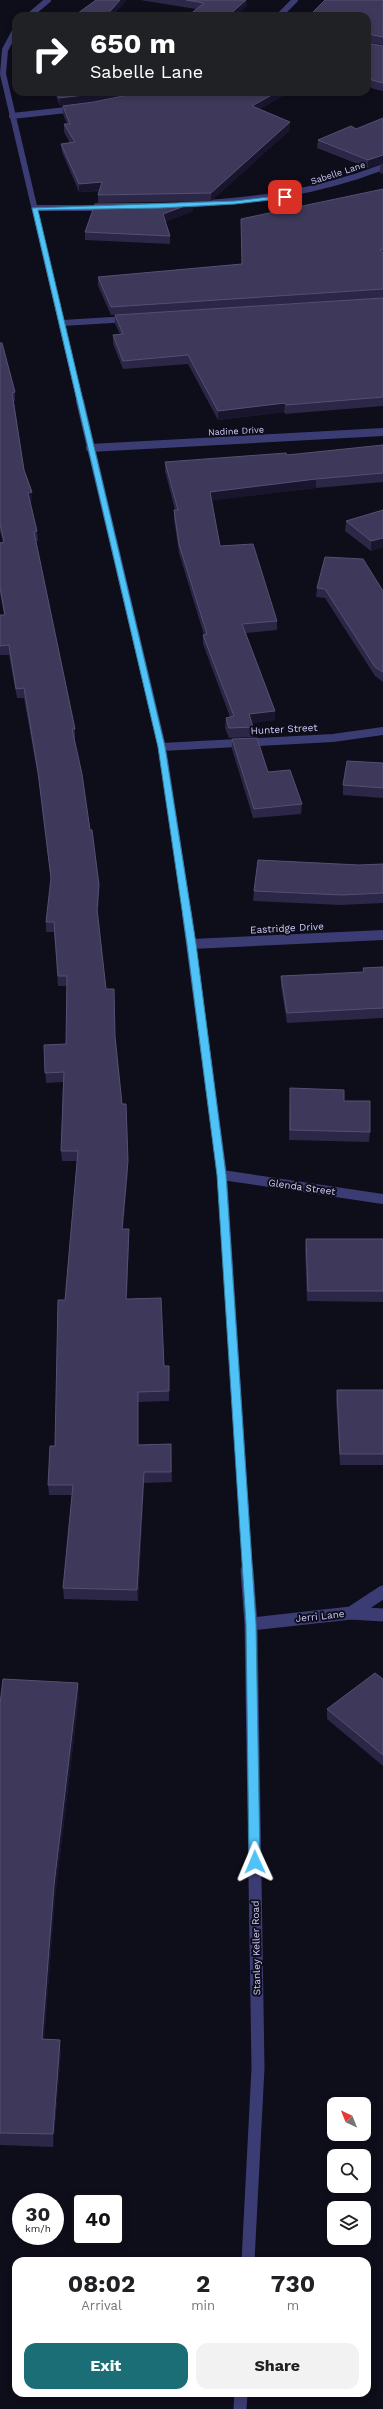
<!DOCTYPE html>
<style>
:root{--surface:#fff;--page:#f2f2f2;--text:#202124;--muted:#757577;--accent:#1c6e76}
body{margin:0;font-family:"Work Sans",sans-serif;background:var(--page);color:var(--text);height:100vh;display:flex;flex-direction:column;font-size:15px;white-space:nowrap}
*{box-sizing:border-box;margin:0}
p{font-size:13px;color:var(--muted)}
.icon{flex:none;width:22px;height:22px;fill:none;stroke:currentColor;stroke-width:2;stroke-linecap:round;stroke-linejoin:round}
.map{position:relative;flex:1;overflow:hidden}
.drawer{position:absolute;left:12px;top:2257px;width:359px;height:140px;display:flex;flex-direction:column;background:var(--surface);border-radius:12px;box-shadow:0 2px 6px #0003}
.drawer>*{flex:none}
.banner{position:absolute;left:12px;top:12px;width:359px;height:84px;border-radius:12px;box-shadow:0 2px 6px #0003;background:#202124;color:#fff;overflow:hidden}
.needle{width:26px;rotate:317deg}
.tools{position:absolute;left:327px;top:2097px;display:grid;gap:8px}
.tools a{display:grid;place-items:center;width:44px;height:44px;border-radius:8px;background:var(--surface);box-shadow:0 2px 6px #0003;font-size:20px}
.speed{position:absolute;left:12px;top:2193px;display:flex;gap:8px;font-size:20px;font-weight:700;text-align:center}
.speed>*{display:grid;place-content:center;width:52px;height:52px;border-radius:50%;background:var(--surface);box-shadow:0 2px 6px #0003;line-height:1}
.speed small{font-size:10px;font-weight:400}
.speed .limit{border:2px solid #111;border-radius:6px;background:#fff;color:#111}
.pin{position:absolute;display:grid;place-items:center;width:34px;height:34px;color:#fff;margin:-17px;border-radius:8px;box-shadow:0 2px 6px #0006}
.me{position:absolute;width:44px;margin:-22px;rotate:359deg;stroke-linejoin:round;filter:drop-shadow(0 0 3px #0008)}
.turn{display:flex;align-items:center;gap:14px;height:84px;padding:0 12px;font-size:18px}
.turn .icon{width:52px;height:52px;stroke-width:2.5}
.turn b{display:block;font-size:28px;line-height:34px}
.eta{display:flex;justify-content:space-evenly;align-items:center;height:68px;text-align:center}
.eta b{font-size:24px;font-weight:700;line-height:28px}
.primary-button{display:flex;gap:8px;margin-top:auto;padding:8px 12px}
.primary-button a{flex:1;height:46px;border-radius:12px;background:var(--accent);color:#fff;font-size:16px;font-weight:700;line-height:46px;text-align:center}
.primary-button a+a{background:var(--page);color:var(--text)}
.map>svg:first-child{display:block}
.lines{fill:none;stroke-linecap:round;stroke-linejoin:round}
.minor-far3{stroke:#3c3c74;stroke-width:6}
.minor-far2{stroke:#3c3c74;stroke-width:8}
.minor-far1{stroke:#3c3c74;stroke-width:10}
.minor{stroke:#3c3c74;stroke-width:13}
.wall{fill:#2c2746}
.shaded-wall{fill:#19152d}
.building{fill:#3e395a;stroke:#545073}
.route{fill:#4fc3f7;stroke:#337fa1}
.labels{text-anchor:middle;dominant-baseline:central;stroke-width:4;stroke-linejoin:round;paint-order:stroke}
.far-street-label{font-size:9px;fill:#cfcbf9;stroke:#0e0d1a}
.street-label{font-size:10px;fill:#cfcbf9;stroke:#0e0d1a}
</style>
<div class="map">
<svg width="383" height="2409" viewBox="0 0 383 2409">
<rect width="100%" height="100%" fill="#0e0d1a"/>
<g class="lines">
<path class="minor-far3" d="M29,16L48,0
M279,16L295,0
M16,29L5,50L3,74L80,402
M12,116L76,109
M181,205C253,201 315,193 383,167
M35,208H107
M63,323L128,319"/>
<path class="minor-far2" d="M80,401L162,747L188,915
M90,448L383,432
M162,747L333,738L383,731"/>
<path class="minor-far1" d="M187,914L222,1175L248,1571
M192,944L383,935
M222,1175L383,1199"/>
<path class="minor" d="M247,1570L251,1624L258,2068L248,2261
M351,1613L383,1615
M251,1624L351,1613L383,1592
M240,2409L241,2393"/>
</g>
<path class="wall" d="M140,0H247V6L196,9Z
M325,0H383V45L367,42Z
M367,43L383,46V91L374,89L367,86Z
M55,92H136L92,102L60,106L56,96Z
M94,102L260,109L290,130L211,201L98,203V195L99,191L79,192L62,152L61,144L70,143L64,132V124H67L63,114V106Z
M356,129L383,163L368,168L317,148L318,140Z
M383,163V174L380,173V165Z
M383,189V298L111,315L98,286V277L242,264L241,228Z
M193,211L165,222L170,236V244L85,240V232Z
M383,298V406L285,414L284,412L218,420L188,364L123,369L113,344V335L120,334L115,324V315Z
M0,343L15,392V401H14L24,470L32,492V501L30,502L37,531L38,541H36L75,729V739H74L90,830L99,895L98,915L106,989L115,1037L128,1172L123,1229L129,1239L127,1299L164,1366H169V1401L138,1402V1445L171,1444L172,1482L144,1483L138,1601L64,1599L63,1588L72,1495H49L48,1485L55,1446L65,1300L77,1161H62L61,1151L63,1082L46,1083L44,1045L66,1044L67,986H58L54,932H46V922L51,881L39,782L24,698H17L9,655H0V615H4L0,593V543L3,542L0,531Z
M383,445V482L316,488L212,500L220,546L277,621V630L246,633L275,711V720L252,723L253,727V737L229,738L225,728L226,718L230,717L203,644V635H204L179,553L174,519V510H175L165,471V462L287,455Z
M383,510V547L371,551L345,531L346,521Z
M317,588L383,591V682L375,676L325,598L316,597Z
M232,739L302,804L301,814L253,818L232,749Z
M383,763V798L343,795V785Z
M383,864V903L341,905L253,901L254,891L359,865Z
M383,967V1018L287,1023L281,986V976L363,972V968Z
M290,1088L344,1101L370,1132L369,1142L289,1140Z
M306,1239H383V1302L307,1301L305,1249Z
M337,1390H383V1465H340L336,1400Z
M383,1679V1766L327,1719V1709Z
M79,1696L55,1897L44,2039L61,2052L53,2147L0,2145V1704Z"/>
<path class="shaded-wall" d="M120,0H127L113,16H106Z
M242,0H247V6L237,16H228Z
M99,92H136L92,102L60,106L59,98Z
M277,92H291L252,114V106Z
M290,122V130L211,201V193Z
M383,155V163L368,168V160Z
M102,182V190L79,192V184Z
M193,203V211L163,223V214Z
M285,403L284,412L218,420V411Z
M316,479V488L210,501V492Z
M32,492V501L28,502V493Z
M383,538V547L371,551V541Z
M275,711V720L248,724L249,714Z
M99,885V895L97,919V909Z
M128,1161V1172L122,1239V1229Z
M129,1229V1239L126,1309V1299Z
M144,1472V1483L138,1601L137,1590Z
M78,1683L79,1696L55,1897L43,2052L42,2039L54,1885Z
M60,2040L61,2052L53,2147V2134Z"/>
<path class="building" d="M96,0H120L106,16H74Z
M186,0H246L228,16H188L204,3Z
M325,0H383V37L368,34H367V16H309Z
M367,43L383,46V83L375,81L367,78Z
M57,92H99L92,94L59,98Z
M142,92H277L252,106L290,122L211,193L98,195L102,182L79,184L61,144L75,142L64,124H70L63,106L94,102Z
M383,118V155L368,160L318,140L351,126L356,129Z
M383,189V250L381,249L380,250L383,253V289L111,307L98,277L242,264L241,219Z
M193,203L163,214L170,236L85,232L95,204Z
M383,298V397L286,405L285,403L218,411L188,355L123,361L113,335L123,334L115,315Z
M0,343H2L15,392L12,393L24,470L32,492L28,493L37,531L34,532L75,729H72L82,774L90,830H92L99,885L97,909L106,989H114L115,1036L122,1104H126L128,1161L122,1229H129L126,1299L161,1298L164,1366H169V1391L138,1392V1445L171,1444V1472H144L137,1590L63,1588L73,1485H48L50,1446H55L58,1300H65L78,1151H61L64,1072L45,1073L44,1045L66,1044L67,976H58L54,922H46L51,878L38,772L24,688L16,689L9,645L0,646V615H5L0,587V543L4,542L0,524Z
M383,445V473L316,479L210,492L220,546L253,544L277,621L242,624L275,711L249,714L253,727L229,728L226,718L234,716L203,635L207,634L179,544L174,510H178L165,462L286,453L287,455Z
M383,510V538L371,541L346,521Z
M325,557L363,559L383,591V672L375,667L325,589L317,588Z
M257,738L268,772L290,770L302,804L254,809L232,739Z
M347,761L383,763V788L343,785Z
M258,860L359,865L383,864V893L342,895L254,891Z
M383,967V1008L287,1013L281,976L364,972L363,968Z
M290,1088L344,1090V1101H370V1132L290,1130Z
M306,1239H383V1291H308Z
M337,1390H383V1454H340Z
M375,1673L383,1679V1755L327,1709Z
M3,1679L78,1683L54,1885L42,2039L60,2040L53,2134L0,2133V1704Z"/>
<path class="route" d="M285,195L287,198L235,204L160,208L38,210L165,747L196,944L226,1175L256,1624L260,1862L255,1867L249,1862L246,1624L217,1175L187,944L158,747L32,208L235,201Z"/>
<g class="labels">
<g class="far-street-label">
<text transform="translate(338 173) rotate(-18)">Sabelle Lane</text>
<text transform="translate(236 431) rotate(-3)">Nadine Drive</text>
</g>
<g class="street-label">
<text transform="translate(284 729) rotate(-3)">Hunter Street</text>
<text transform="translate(287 928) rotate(-3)">Eastridge Drive</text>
<text transform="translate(302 1187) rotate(8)">Glenda Street</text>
<text transform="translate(320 1616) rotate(-6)">Jerri Lane</text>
<text transform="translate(256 1948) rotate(-91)">Stanley Keller Road</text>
</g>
</g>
</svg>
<div class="tools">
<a><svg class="needle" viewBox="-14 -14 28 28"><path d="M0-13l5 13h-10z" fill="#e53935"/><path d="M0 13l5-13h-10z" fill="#757577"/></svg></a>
<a><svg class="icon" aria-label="search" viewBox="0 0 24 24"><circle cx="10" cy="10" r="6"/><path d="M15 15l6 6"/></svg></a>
<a><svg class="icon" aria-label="layers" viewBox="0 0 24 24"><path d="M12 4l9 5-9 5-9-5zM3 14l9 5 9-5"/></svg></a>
</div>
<div class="speed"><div>30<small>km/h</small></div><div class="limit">40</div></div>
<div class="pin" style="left:285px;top:197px;background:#d93025"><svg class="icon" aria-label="arrive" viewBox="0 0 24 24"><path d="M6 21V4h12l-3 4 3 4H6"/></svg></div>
<svg class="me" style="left:255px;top:1862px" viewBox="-20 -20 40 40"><path d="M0-17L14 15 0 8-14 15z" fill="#4fc3f7" stroke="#fff" stroke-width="4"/></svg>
<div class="banner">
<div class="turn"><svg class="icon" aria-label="right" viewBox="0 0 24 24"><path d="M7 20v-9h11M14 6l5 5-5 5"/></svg><div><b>650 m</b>Sabelle Lane</div></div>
</div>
<section class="drawer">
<div class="eta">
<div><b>08:02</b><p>Arrival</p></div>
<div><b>2</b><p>min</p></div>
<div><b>730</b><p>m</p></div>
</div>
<div class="primary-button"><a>Exit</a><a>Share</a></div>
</section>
</div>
